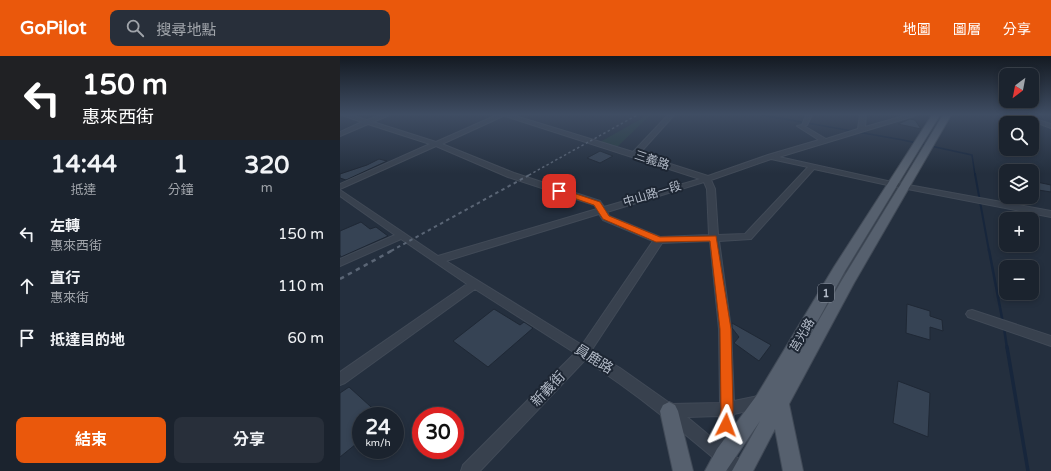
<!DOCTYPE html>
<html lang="zh-TW">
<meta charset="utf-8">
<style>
:root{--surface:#1b232e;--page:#282f3a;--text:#f1f3f6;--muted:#a0a4aa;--line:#39404a;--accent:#ea580c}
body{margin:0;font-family:"Varela Round","Noto Sans TC",sans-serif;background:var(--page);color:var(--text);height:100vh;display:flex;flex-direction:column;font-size:15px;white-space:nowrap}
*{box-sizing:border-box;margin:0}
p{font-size:13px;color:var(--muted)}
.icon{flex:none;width:22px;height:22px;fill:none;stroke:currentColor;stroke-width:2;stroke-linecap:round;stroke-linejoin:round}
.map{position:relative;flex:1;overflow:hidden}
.panel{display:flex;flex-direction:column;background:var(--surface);width:340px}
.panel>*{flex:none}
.guide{background:#202124;color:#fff;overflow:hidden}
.needle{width:26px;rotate:212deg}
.tools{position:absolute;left:659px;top:12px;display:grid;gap:8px}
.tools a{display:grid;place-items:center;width:40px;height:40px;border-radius:8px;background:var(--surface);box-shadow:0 2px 6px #0003,0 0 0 1px var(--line);font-size:20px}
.speed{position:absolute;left:12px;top:351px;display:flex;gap:8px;font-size:20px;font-weight:700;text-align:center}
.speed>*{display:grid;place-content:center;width:52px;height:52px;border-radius:50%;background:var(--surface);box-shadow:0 2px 6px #0003,0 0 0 1px var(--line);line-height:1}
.speed small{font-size:10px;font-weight:400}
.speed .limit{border:6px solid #d22;background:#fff;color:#111}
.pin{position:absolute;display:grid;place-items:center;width:34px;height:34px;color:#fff;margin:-17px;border-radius:8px;box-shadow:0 2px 6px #0006}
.me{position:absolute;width:44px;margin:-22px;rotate:3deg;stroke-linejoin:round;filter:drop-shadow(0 0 3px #0008)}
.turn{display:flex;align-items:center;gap:14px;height:84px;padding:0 16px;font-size:18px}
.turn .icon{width:52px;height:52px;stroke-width:2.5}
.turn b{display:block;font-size:28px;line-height:34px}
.eta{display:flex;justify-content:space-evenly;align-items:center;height:68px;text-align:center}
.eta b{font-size:24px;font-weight:700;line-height:28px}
.primary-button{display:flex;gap:8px;margin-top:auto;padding:8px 16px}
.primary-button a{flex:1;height:46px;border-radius:8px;background:var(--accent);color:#fff;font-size:16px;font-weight:700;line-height:46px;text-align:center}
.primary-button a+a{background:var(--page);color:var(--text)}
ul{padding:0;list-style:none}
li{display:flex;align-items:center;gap:12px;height:52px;padding:0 16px}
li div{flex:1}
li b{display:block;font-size:15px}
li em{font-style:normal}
header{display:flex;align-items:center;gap:24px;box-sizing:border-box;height:56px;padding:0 20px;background:var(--accent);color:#fff}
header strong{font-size:19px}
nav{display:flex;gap:22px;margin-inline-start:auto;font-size:14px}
.search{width:280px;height:36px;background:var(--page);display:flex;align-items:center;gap:10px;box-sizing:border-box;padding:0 14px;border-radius:8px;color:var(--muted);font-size:15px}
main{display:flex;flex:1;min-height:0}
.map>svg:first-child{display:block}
.green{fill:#263c3f}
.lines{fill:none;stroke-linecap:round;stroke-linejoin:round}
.stream-far3{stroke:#17263c;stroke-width:1.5}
.stream-far2{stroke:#17263c;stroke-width:2}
.stream-far1{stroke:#17263c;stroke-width:2.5}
.stream{stroke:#17263c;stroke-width:3.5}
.building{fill:#364354;stroke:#1f2835}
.minor-casing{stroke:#414a57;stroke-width:2}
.major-casing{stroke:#414a57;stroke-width:2}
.minor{fill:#38414e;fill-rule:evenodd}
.major{fill:#56606e;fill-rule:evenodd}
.rail-far2{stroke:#5a6575;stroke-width:1.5;stroke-dasharray:2.5 2.5;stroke-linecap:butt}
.rail-far1{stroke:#5a6575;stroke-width:2;stroke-dasharray:3.5 3.5;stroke-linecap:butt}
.rail{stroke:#5a6575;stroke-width:2.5;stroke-dasharray:4.5 4.5;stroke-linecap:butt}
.route{fill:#ea580c;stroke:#983908}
.labels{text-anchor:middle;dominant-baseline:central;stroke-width:4;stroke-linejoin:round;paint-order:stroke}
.shield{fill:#1d2633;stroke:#878f9c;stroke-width:1}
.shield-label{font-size:11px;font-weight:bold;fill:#b4bcc9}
.street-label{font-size:12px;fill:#b4bcc9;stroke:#1d2633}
.near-street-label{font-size:14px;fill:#b4bcc9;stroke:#1d2633}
</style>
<header>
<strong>GoPilot</strong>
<div class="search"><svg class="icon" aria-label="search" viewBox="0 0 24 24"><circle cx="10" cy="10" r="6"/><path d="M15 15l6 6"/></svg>搜尋地點</div>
<nav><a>地圖</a><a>圖層</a><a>分享</a></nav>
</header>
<main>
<section class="panel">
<div class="guide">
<div class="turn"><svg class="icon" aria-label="left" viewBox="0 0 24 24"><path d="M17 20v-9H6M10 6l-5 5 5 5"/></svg><div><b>150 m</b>惠來西街</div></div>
</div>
<div class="eta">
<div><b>14:44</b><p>抵達</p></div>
<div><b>1</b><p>分鐘</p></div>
<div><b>320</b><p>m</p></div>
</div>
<ul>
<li><svg class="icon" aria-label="left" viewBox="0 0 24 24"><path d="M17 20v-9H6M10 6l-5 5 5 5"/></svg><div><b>左轉</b><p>惠來西街</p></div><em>150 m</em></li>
<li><svg class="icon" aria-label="ahead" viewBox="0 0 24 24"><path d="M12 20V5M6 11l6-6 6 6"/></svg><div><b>直行</b><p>惠來街</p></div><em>110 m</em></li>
<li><svg class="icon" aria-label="arrive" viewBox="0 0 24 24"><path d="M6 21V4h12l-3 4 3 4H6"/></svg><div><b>抵達目的地</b></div><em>60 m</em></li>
</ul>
<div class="primary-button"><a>結束</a><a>分享</a></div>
</section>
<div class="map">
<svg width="711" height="415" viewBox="0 0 711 415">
<rect width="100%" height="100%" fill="#242f3e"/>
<path class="green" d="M308,59H310L277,91L260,86Z"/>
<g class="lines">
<path class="stream-far3" d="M422,59L563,84L632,99L635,119"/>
<path class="stream-far2" d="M635,118L649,195"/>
<path class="stream-far1" d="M649,194L663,267
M664,272L667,292"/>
<path class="stream" d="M667,291L688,415"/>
</g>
<path class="building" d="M570,63L575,64L581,73L558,68Z
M260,95L273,100L260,107L247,102Z
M39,103L47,105L6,124L0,122V118L27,109Z
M692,125L711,129V136L692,133Z
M21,166L30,173L36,171L48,180L1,201L0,199V175Z
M567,248L590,255V260L602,264L603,275L590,271V284L566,277Z
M154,253L180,269L184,266L193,272L148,311L113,285Z
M392,267L431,289L419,305L394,287L399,281L392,272Z
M558,325L590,337L588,381L553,367Z
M9,331L41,360H21V384L0,401V337Z"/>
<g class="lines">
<g class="minor-casing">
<path id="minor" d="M2,59H10L27,64L41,59H48L47,60L33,66L96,86L157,59H164L163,60L102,88L174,117L260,145L264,151L360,123L165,60L164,59H172L293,96L328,59H334L299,98L368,120L428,99L479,84L457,70L462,69L466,59H472L467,69L464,70L486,83L518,73L520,59H526L525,71L567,59H575L574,60L439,101L552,126L711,155V161L552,130L474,113L411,183L379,185L391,273L394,345L423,339L428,340L430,345L428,350L394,358L391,397L407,409L409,415H389C342,375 296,337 245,304L140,415H121L123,409L235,297L135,233L5,327L0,329V316L127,228L61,183L0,210V203L55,179L0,140V134L98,200L257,153L254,149L168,121L96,90L0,133V128L90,88L28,68L0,80V76L22,66ZM431,103L468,111L405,178L378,179L375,133L371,124ZM364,126L367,133L369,179L320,181L269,160L267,156ZM259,158L263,164L313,185L242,289L106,205ZM370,185L379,273L380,347L331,348L280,312L251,295L322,187ZM379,360L377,386L347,361Z
M676,59H683L711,68V72Z
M632,254L711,280V290L628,261L626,258L628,255Z"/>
</g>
<g class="major-casing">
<path id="major" d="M592,59H600L505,215L460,297L502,224L603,59H611L514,227L449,348L463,415H443L435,373L413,415H392L420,365L386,415H365L377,393L417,339L494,211Z
M329,346L335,349L338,355L353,415H333L320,355L323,349Z"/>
</g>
<use href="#minor" class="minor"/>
<use href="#major" class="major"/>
<path class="rail-far2" d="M189,119L297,59"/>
<path class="rail-far1" d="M51,195L191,118"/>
<path class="rail" d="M0,223L53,194"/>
</g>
<linearGradient id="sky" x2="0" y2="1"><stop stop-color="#141a22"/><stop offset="0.5" stop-color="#3f4d63"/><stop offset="1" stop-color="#3f4d63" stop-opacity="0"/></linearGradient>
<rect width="711" height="117" fill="url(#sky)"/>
<path class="route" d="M216,133H221L260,146L269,160L320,181L376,180L391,273L393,353L392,369L391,374L386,375L381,374L379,369L381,353L380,273L370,185L316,186L263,163L254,149L216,136Z"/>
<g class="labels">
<rect class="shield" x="478" y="228" width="16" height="18" rx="3"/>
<g class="shield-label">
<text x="486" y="237">1</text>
</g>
<g class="street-label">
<text transform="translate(312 104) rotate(18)">三義路</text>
<text transform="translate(312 138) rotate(-17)">中山路一段</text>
<text transform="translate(462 279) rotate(-60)">莒光路</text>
</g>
<g class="near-street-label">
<text transform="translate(254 303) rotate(32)">員鹿路</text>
<text transform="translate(208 333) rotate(-46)">新義街</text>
</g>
</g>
</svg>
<div class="tools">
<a><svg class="needle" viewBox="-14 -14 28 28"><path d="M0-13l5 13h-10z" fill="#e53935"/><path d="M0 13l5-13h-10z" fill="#a0a4aa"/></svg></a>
<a><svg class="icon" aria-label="search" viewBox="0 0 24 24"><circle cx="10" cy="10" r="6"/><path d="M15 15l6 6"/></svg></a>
<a><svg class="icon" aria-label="layers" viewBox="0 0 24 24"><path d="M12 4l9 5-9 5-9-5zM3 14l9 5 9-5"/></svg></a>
<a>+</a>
<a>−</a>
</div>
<div class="speed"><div>24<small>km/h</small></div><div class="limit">30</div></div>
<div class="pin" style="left:219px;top:135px;background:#d93025"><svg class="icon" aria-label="arrive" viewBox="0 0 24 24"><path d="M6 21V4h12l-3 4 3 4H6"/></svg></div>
<svg class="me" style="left:386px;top:369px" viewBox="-20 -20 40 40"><path d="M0-17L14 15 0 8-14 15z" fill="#ea580c" stroke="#fff" stroke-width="4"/></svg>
</div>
</main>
